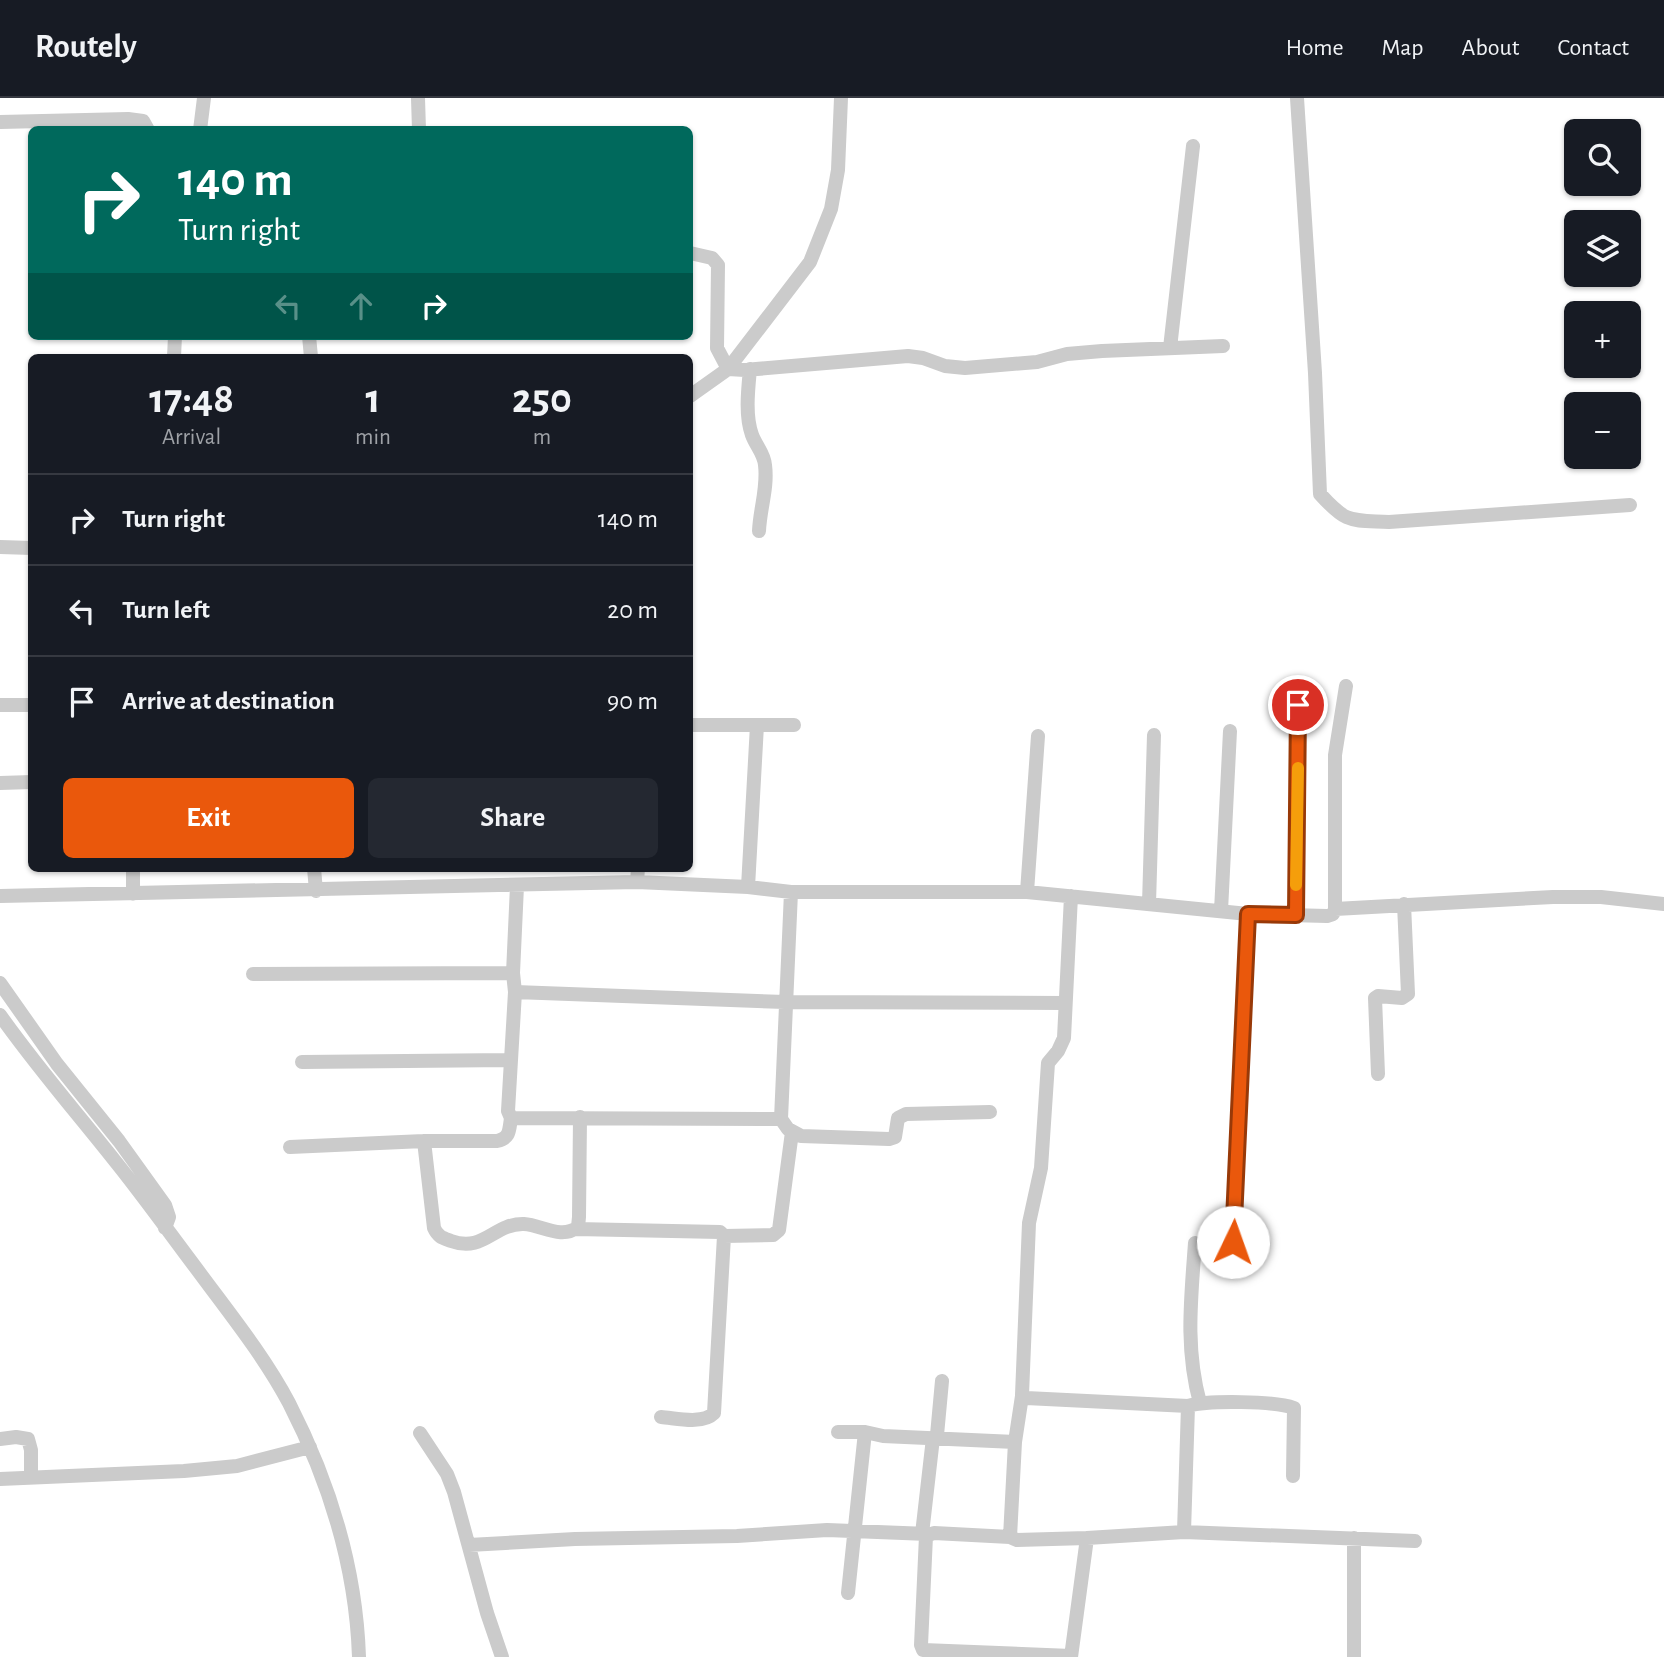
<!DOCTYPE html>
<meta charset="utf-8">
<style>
:root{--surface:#171b24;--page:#242831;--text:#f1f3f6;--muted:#9ea1a6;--line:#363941;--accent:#ea580c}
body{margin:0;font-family:"Alegreya Sans",sans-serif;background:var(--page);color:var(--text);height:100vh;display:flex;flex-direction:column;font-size:26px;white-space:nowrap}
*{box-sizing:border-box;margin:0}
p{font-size:23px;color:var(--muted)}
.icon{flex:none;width:38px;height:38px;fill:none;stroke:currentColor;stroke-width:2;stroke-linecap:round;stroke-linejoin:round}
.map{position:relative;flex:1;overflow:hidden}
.drawer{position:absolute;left:28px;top:256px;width:665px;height:518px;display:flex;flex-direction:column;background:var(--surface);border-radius:10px;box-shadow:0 2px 5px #0004}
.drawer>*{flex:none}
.top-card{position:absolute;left:28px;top:28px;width:665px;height:214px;border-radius:10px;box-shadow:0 2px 5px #0004;background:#00695c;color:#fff;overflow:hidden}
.tools{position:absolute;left:1564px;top:21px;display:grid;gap:14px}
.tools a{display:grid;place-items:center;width:77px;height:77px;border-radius:10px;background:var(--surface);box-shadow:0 2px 5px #0004;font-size:35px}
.pin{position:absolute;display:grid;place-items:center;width:60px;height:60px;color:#fff;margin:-30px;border:4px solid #fff;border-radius:50%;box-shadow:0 2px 7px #0007}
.me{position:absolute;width:77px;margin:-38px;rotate:3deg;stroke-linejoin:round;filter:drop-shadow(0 0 5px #0008)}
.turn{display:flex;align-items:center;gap:24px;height:147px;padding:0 35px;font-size:32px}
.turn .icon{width:91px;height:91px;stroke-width:2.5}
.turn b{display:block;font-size:49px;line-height:60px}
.lanes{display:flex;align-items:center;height:66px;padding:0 35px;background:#0003;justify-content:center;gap:35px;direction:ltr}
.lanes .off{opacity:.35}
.eta{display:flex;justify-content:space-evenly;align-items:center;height:119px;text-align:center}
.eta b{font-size:42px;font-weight:700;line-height:49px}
.action{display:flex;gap:14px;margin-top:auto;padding:14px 35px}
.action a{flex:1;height:80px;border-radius:10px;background:var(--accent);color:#fff;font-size:28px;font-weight:700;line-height:80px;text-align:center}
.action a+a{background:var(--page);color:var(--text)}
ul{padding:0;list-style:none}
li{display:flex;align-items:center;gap:21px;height:91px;padding:0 35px;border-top:2px solid var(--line)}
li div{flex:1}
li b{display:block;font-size:26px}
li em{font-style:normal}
header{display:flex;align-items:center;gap:42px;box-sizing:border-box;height:98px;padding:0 35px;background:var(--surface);border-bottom:2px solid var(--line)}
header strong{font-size:33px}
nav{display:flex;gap:38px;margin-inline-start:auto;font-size:24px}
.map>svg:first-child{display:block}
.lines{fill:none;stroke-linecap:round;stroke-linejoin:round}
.street{stroke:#cbcbcb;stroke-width:14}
.route-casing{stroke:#983908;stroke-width:18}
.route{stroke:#ea580c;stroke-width:12}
.slow{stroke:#f59e0b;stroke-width:12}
</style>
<header>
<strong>Routely</strong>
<nav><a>Home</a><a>Map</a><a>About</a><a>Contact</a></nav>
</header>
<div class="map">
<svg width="1664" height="1559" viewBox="0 0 1664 1559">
<rect width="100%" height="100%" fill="#fff"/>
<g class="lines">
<path class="street" d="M418,0L419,32
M1297,0L1315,275L1320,396C1347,426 1350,422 1389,424L1630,407
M0,24L128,21L143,23L148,32
M200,32L204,0
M690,155L712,160L718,167L717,250L728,271L745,272L908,258L923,260L945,268L965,270L1037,264L1067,256L1102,253L1223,248
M309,238L311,259
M1170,250L1193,48
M174,259L175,238
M750,271C748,292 745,318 752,337C756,348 764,355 765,367C768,390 760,410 759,433
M690,298L728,271L810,164L831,111L838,72L841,0
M0,449L32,450
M0,607H32
M690,627H794
M0,685L32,684
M133,770V796
M314,770L316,793
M637,784L638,770
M748,789L757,627
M1027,794L1038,638
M0,798L637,784L748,789L791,794H1027L1248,816L1327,818L1333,816L1335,811L1553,799H1601L1664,806
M1071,798L1064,940L1058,953L1048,965L1041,1070L1029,1125L1022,1297L1026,1300L1188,1308L1184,1434L1087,1440L1071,1559
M1149,806L1154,637
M1335,811V657L1346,588
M1221,813L1230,633
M1296,817L1299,607
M513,875L517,788
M253,876L513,875L515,894L508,1013L511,1020L781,1021L791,794
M0,885L57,966L119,1043L165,1107L169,1119L165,1130
M515,894L785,904L1065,905
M0,917C36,968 77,1015 115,1063C144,1099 171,1137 199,1174C230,1216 264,1258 289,1305C330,1385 356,1469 359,1559
M302,964L511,962
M1378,976L1375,900L1378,898L1402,900L1408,896L1404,806
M781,1021L788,1031L801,1038L889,1041L895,1039L898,1020L906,1016L990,1014
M424,1043L434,1130C438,1139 443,1140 451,1143C484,1155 494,1125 524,1126C542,1127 561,1142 578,1129L579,1119L580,1019
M290,1049L424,1043H497C510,1040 509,1033 511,1020
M576,1131L720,1134L724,1138L714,1315C702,1327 676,1320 661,1319
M724,1138L773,1137L779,1132L792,1034
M1233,1144L1248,816
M1195,1145C1191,1201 1185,1250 1200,1305
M1022,1298L1015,1344L1010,1439L1017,1442L1087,1440
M1188,1308C1208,1302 1275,1303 1294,1310L1293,1378
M838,1334H865L883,1338L1015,1344
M420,1335L447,1376L454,1394L487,1515L502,1559
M0,1341L16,1339L28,1341L31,1352V1380
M0,1381L184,1373L237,1368L310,1349
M1184,1434L1415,1443
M922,1436L933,1340L937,1337L942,1283
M1010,1439L934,1435L926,1438L921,1547L923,1552L1071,1558
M469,1447L575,1441L737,1438L827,1432L928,1436
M848,1495L865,1334
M1354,1559V1440"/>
</g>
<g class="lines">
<g class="route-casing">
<path id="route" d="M1233,1144L1248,816L1296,817L1298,607"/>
</g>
<use href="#route" class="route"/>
<path class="slow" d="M1296,787L1298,670"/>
</g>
</svg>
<div class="tools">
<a><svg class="icon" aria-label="search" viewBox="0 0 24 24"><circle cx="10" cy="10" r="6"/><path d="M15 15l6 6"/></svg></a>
<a><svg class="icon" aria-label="layers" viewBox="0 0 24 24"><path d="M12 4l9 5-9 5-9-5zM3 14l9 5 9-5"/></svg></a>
<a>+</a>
<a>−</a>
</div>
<div class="pin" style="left:1298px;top:607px;background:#d93025"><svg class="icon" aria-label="arrive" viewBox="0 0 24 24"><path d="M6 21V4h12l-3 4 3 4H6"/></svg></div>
<svg class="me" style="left:1233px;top:1144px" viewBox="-20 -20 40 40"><circle r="19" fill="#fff"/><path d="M0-13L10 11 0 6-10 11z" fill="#ea580c"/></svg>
<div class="top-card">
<div class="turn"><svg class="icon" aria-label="right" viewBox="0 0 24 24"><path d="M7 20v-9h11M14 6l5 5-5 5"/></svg><div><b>140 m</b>Turn right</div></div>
<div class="lanes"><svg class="icon off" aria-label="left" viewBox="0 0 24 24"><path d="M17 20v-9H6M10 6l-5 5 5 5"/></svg><svg class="icon off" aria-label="ahead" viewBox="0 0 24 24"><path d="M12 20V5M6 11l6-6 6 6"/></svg><svg class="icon" aria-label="right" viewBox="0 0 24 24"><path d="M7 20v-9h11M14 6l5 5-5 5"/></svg></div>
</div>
<section class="drawer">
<div class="eta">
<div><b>17:48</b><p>Arrival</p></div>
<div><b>1</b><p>min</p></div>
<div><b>250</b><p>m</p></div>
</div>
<ul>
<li><svg class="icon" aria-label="right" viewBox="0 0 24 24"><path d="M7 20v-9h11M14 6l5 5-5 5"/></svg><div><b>Turn right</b></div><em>140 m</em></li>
<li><svg class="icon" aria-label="left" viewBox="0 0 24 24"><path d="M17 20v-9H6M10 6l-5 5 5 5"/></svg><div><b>Turn left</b></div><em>20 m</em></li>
<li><svg class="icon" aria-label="arrive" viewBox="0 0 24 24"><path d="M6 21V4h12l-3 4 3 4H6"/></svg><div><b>Arrive at destination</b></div><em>90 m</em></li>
</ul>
<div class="action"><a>Exit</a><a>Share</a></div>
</section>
</div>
